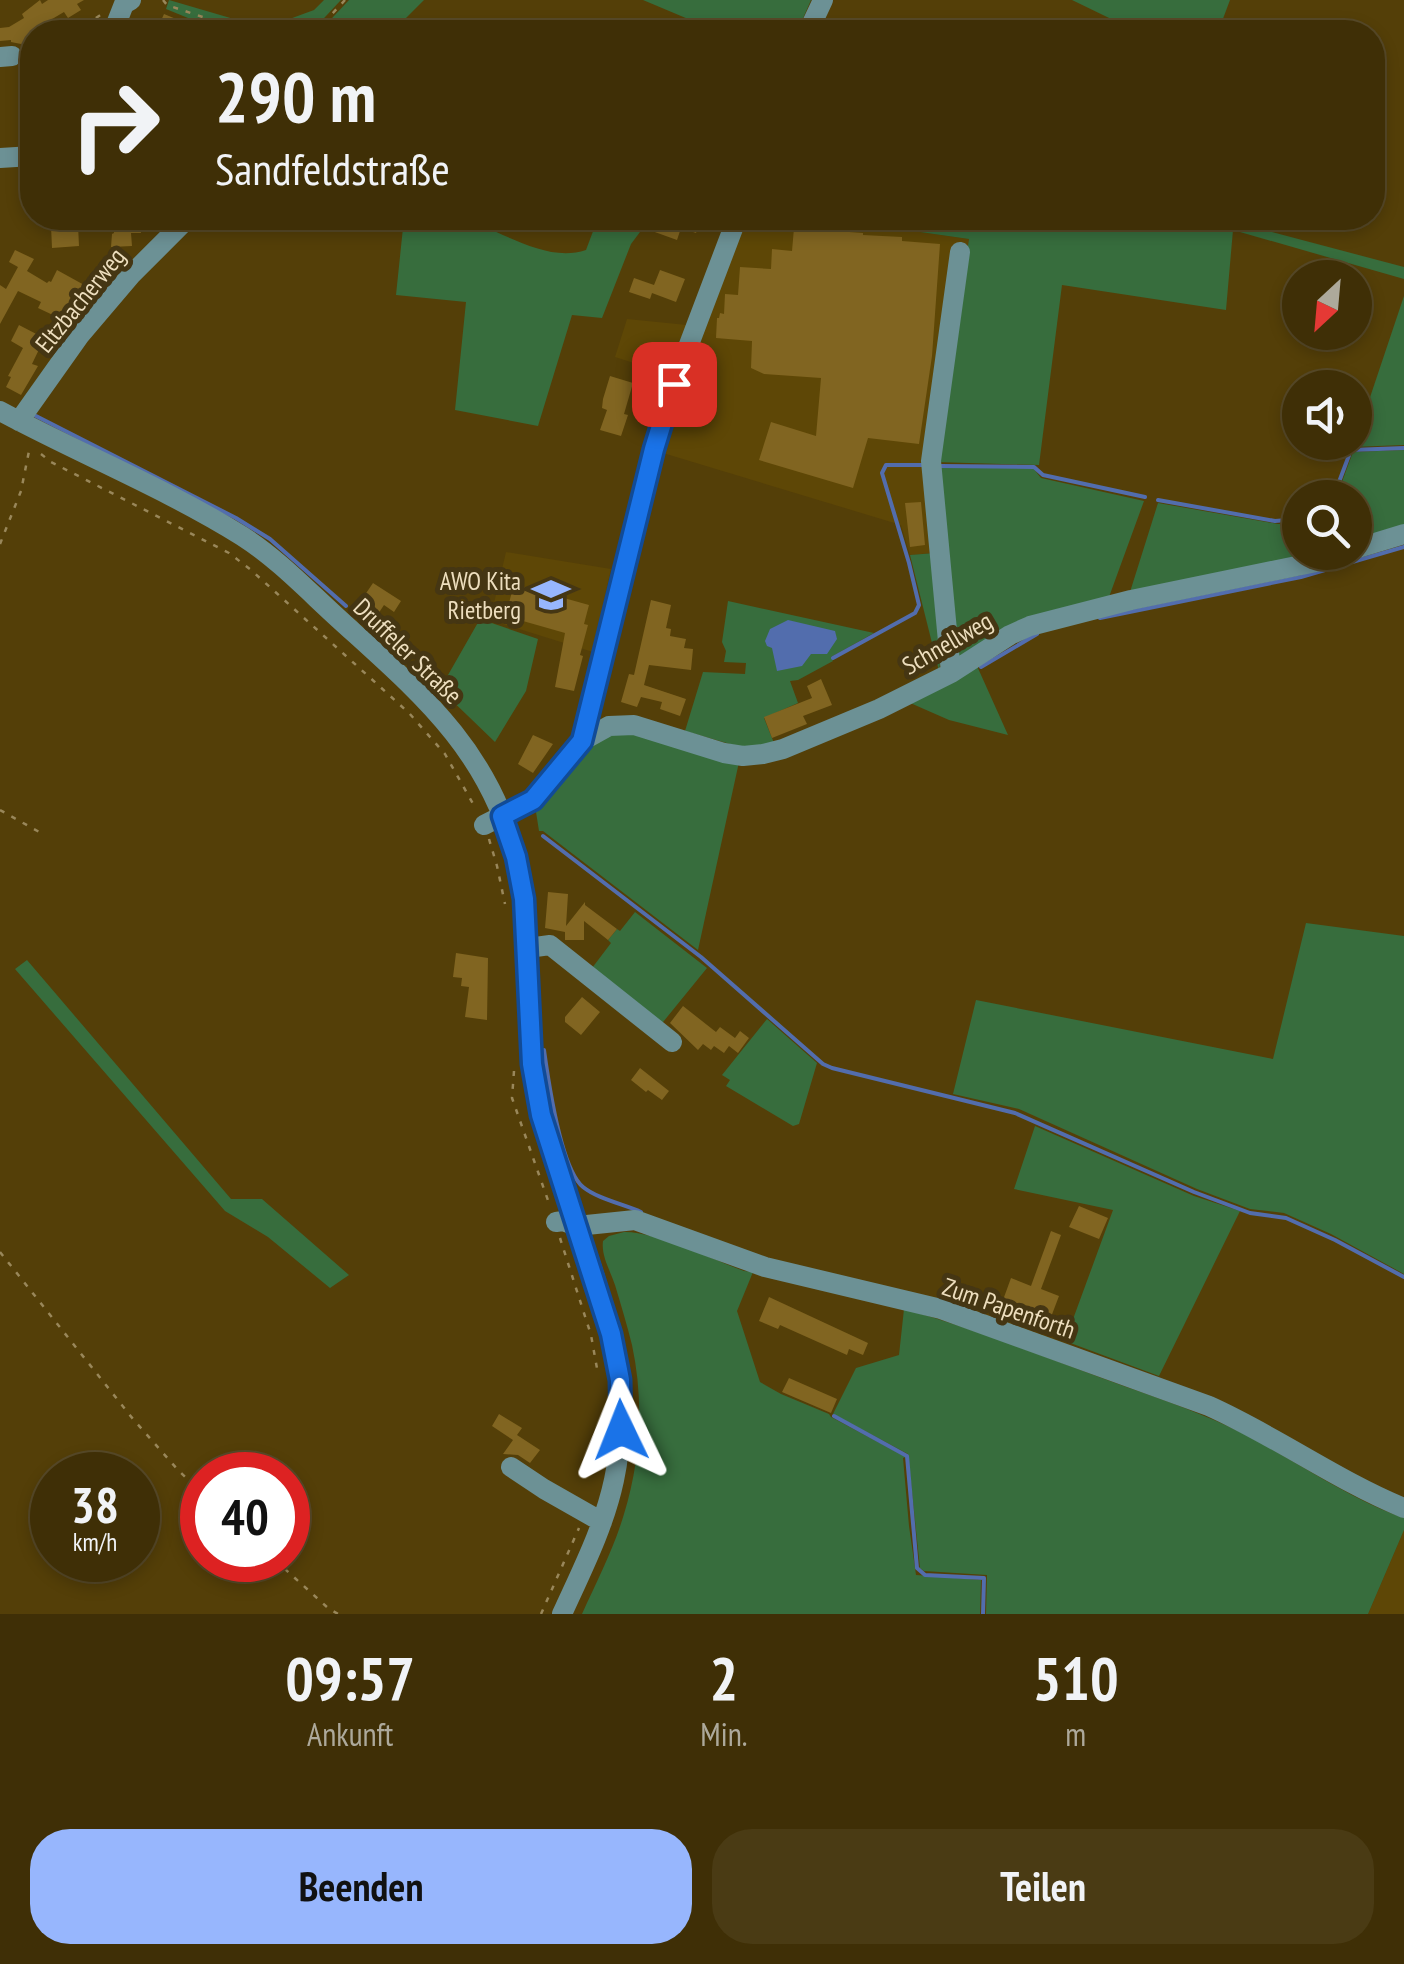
<!DOCTYPE html>
<html lang="de">
<meta charset="utf-8">
<style>
:root{--surface:#3f2f06;--page:#4a3b14;--text:#f1f3f6;--muted:#ada99b;--line:#584a28;--accent:#97b6fd}
body{margin:0;font-family:"PT Sans Narrow",sans-serif;background:var(--page);color:var(--text);height:100vh;display:flex;flex-direction:column;font-size:38px;white-space:nowrap}
*{box-sizing:border-box;margin:0}
p{font-size:32px;color:var(--muted)}
.icon{flex:none;width:55px;height:55px;fill:none;stroke:currentColor;stroke-width:2;stroke-linecap:round;stroke-linejoin:round}
.map{position:relative;height:1614px;overflow:hidden}
.panel{display:flex;flex-direction:column;background:var(--surface);flex:1}
.panel>*{flex:none}
.guide{position:absolute;left:20px;top:20px;width:1365px;height:210px;border-radius:40px;box-shadow:0 5px 15px #0003,0 0 0 2px var(--line);background:#3f2f06;color:var(--text);overflow:hidden}
.needle{width:65px;rotate:206deg}
.buttons{position:absolute;left:1282px;top:260px;display:grid;gap:20px}
.buttons a{display:grid;place-items:center;width:90px;height:90px;border-radius:50%;background:var(--surface);box-shadow:0 5px 15px #0003,0 0 0 2px var(--line);font-size:50px}
.speed{position:absolute;left:30px;top:1452px;display:flex;gap:20px;font-size:50px;font-weight:700;text-align:center}
.speed>*{display:grid;place-content:center;width:130px;height:130px;border-radius:50%;background:var(--surface);box-shadow:0 5px 15px #0003,0 0 0 2px var(--line);line-height:1}
.speed small{font-size:25px;font-weight:400}
.speed .limit{border:15px solid #d22;background:#fff;color:#111}
.pin{position:absolute;display:grid;place-items:center;width:85px;height:85px;color:#fff;margin:-42px;border-radius:20px;box-shadow:0 5px 15px #0006}
.me{position:absolute;width:110px;margin:-55px;rotate:358deg;stroke-linejoin:round;filter:drop-shadow(0 0 8px #0008)}
.turn{display:flex;align-items:center;gap:35px;height:210px;padding:0 30px;font-size:45px}
.turn .icon{width:130px;height:130px;stroke-width:2.5}
.turn b{display:block;font-size:70px;line-height:85px}
.eta{display:flex;justify-content:space-evenly;align-items:center;height:170px;text-align:center}
.eta b{font-size:60px;font-weight:800;line-height:70px}
.primary-button{display:flex;gap:20px;margin-top:auto;padding:20px 30px}
.primary-button a{flex:1;height:115px;border-radius:40px;background:var(--accent);color:#111;font-size:40px;font-weight:800;line-height:115px;text-align:center}
.primary-button a+a{background:var(--page);color:var(--text)}
.map>svg:first-child{display:block}
.built{fill:#5e4706}
.green{fill:#376d3d}
.water{fill:#526dad}
.lines{fill:none;stroke-linecap:round;stroke-linejoin:round}
.stream{stroke:#526dad;stroke-width:4}
.building{fill:#816521}
.path{stroke:#99875a;stroke-width:2.5;stroke-dasharray:5 8;stroke-linecap:butt}
.minor{stroke:#6c9195;stroke-width:20}
.route-casing{stroke:#114b97;stroke-width:25}
.route{stroke:#1a73e8;stroke-width:18}
.labels{text-anchor:middle;dominant-baseline:central;stroke-width:10;stroke-linejoin:round;paint-order:stroke}
.street-label{font-size:25px;fill:#eddebe;stroke:#453613}
.poi-label{font-size:25px;fill:#eddebe;stroke:#453613;text-anchor:end}
</style>
<div class="map">
<svg width="1404" height="1614" viewBox="0 0 1404 1614">
<rect width="100%" height="100%" fill="#543f08"/>
<path class="built" d="M746,218H822L969,239L935,462L944,552L910,555L901,525L663,453L695,350Z
M627,319L687,325L668,374L615,357Z
M506,552L611,569L593,652L490,620Z
M1404,1530V1614H1368Z"/>
<path class="green" d="M169,0L265,28L314,10L324,0H341L311,32H208L210,27L166,9Z
M349,0H424L392,32H319Z
M643,0H811L797,32H719Z
M1072,0H1230L1218,32H1138Z
M404,218C421,217 442,214 459,218C499,228 544,264 586,250L598,218H647L643,228L631,244L602,318L572,315L538,426L455,410L466,302L396,295Z
M822,218H1183L1232,224L1234,222L1404,267V279L1233,230L1226,310L1062,285L1039,465L935,462L969,239Z
M1404,296V445L1353,447L1355,442Z
M1404,450V527L1355,542V498H1336L1353,452Z
M936,468H1033L1041,478L1144,501L1109,597L957,660Z
M1158,503L1278,524L1300,523V552L1317,553L1130,592Z
M935,553L943,643L939,671L910,555Z
M728,601L874,633L831,657L833,661L798,680L790,681L798,703L764,718L774,743L744,748L685,731L703,672L745,674L746,663L724,662L726,651L722,642Z
M480,619L538,639L526,691L495,742L440,689Z
M977,666L1008,735L949,720L908,702Z
M631,732L739,762L698,950L543,831H539L536,812L592,745L615,733Z
M635,912L707,968L659,1027L589,972L611,943L608,940L617,929L620,931Z
M1306,923L1404,936V1274L1331,1234L1284,1213L1250,1209L1197,1189L1019,1109L953,1094L976,1000L1273,1059Z
M27,960L231,1199H262L349,1275L330,1288L268,1237L225,1211L15,969Z
M767,1019L817,1063L799,1124L793,1126L726,1086L730,1080L722,1075Z
M1035,1126L1194,1196L1240,1211L1159,1376L1065,1341L1113,1210L1014,1189Z
M624,1232C654,1231 714,1260 744,1271L753,1272L737,1311L760,1382L781,1394L829,1414L831,1417L906,1457L903,1458L909,1526L916,1575L981,1580L980,1614H582C597,1581 614,1548 624,1514C641,1459 644,1401 632,1345C627,1325 621,1305 615,1285C610,1270 601,1256 603,1241L609,1236Z
M904,1309C971,1328 1035,1353 1099,1377C1137,1391 1177,1404 1214,1420C1280,1448 1336,1494 1404,1518V1530L1368,1614H986L987,1575L924,1571L920,1568L908,1454L833,1414L856,1368L899,1355Z"/>
<path class="water" d="M788,620L835,631L837,639L827,654H811L802,666L777,671L772,648L767,646L765,641L770,629Z"/>
<g class="lines">
<path class="stream" d="M36,416L236,518L270,539L346,606
M941,466L1034,467L1043,475L1145,497
M1333,498L1351,450L1404,448
M1158,500L1275,521L1300,519
M1100,618L1301,577L1404,547
M833,658L915,613L919,605L909,563L882,473L886,465H923
M981,667L1037,634
M543,836L701,957L823,1064L832,1068L1015,1113L1194,1192L1250,1213L1286,1218L1335,1240L1404,1277
M544,1050C548,1079 561,1169 583,1187C598,1199 623,1204 641,1212
M834,1416L907,1456L917,1568L925,1575L984,1578L983,1614"/>
</g>
<path class="building" d="M40,0L42,4L48,0H84L77,4L81,10L68,18L64,12L42,25L44,28L25,39L26,45L11,42V40L0,41V28L9,27L24,18L22,14Z
M164,14L181,21L176,32H135L140,18L159,25Z
M113,218H140L141,233H131L132,246L111,247L112,234L114,233Z
M657,218H702L696,233L681,228L677,240L652,231Z
M78,225L79,246L52,248L51,226Z
M794,228L863,233V235L902,237V241L940,244L932,356L919,444L868,438L853,488L759,460L771,422L816,436L821,378L764,374L751,368L752,341L716,338L717,318H719L720,313L724,314L725,294L738,295L740,267L771,269L772,249L792,251Z
M15,250L34,259L27,271L47,283L49,281L51,282L57,270L86,286L83,300L89,302L56,345L44,339L32,364L38,366L21,395L6,387L11,377L8,376L23,348L11,341L19,325L44,338L55,316L38,308L41,302L18,291L0,324V285L6,289L18,267L9,262Z
M660,270L685,279L676,302L652,293L650,299L629,292L634,278L654,285Z
M610,376L633,383L624,414L628,415L621,436L600,430L607,410L602,408L603,399Z
M921,502L925,545L910,547L905,503Z
M373,583L401,601L394,612L384,605L374,620L356,608Z
M514,584L589,605L584,624L588,625L580,655L583,656L574,691L555,687L565,633L502,615L505,602L509,603Z
M651,600L671,605L666,628L671,629L670,636L686,639L684,648L693,649L691,670L649,665L644,685L686,699L680,716L660,709L662,702L641,697L637,707L621,702L629,674L634,675Z
M821,679L832,705L803,716L807,724L772,738L764,717L812,698L807,686Z
M533,735L553,744L533,773L518,764Z
M548,892L568,894L566,926L585,902V905L617,929L608,940L584,921V940H565V932L545,928Z
M456,953L488,958L487,1020L465,1017L469,987L461,986L462,978L453,977Z
M582,997L600,1012L581,1035L565,1022V1017Z
M683,1006L716,1032L720,1027L735,1038L740,1031L749,1038L738,1053L729,1046L724,1053L714,1046L711,1050L703,1044L698,1050L670,1023Z
M640,1068L669,1091L662,1100L648,1090L646,1092L631,1080Z
M1079,1206L1108,1218L1099,1239L1069,1227Z
M1051,1231L1061,1235L1041,1289L1059,1296L1051,1317L1003,1300L1011,1278L1031,1286Z
M769,1297L868,1343L863,1355L849,1349L847,1355L780,1325L778,1329L759,1321Z
M789,1378L837,1399L831,1413L782,1392Z
M499,1414L522,1428L517,1435L540,1450L530,1463L518,1455L503,1454L513,1440L492,1426Z"/>
<g class="lines">
<path class="path" d="M163,0L167,5L247,32
M74,32L102,14
M315,32L345,0
M41,454L51,462L229,553L251,570L409,713L445,754L476,809
M0,544L21,491L30,446
M0,810L41,833
M489,839L497,866L505,904
M514,1071L512,1098L550,1206
M560,1238L591,1335L598,1374
M0,1252L133,1419L178,1470L202,1493
M275,1560L328,1608L338,1614
M541,1614L579,1528"/>
<path class="minor" d="M113,32L124,4L131,0
M808,32L823,0
M0,57L12,56
M0,158L32,156
M0,411C80,454 165,488 242,536C278,559 308,591 340,620C418,691 490,750 516,859C536,943 520,1030 541,1114C545,1131 552,1148 557,1165C590,1266 638,1371 614,1480C604,1527 582,1570 562,1614
M19,421L80,335L131,275L188,218
M1355,549L1404,534
M951,673L931,461L960,252
M582,741L609,726L634,725L724,753L743,756L763,754L783,749L879,709L951,673L1010,635L1030,626L1131,600L1316,562L1345,552
M484,825L533,800L582,741L654,449L674,384L737,218
M528,948L550,945L672,1042
M556,1222L563,1221L577,1226L635,1220L765,1267L941,1309L1209,1406C1276,1436 1336,1480 1404,1508
M511,1467L544,1489L602,1522"/>
</g>
<g class="lines">
<g class="route-casing">
<path id="route" d="M621,1430L620,1380L611,1334L541,1115L532,1064L524,899L516,857L502,816L533,800L582,741L654,449L674,384"/>
</g>
<use href="#route" class="route"/>
</g>
<defs>
<g id="school-bare" transform="scale(3)"><path d="M0-5L7-2L0 1L-7-2ZM-4 1L0 2.5L4 1V4Q0 6-4 4Z" fill="#97b6fd" stroke="#453613" stroke-width="2.5" paint-order="stroke"/></g>
</defs>
<g fill-rule="evenodd">
<use href="#school-bare" x="551" y="595"/>
</g>
<g class="labels">
<g class="street-label">
<text transform="translate(80 300) rotate(-51)">Eltzbacherweg</text>
<text transform="translate(947 643) rotate(-30)">Schnellweg</text>
<text transform="translate(408 651) rotate(44)">Druffeler Straße</text>
<text transform="translate(1009 1308) rotate(19)">Zum Papenforth</text>
</g>
<g class="poi-label">
<text x="521" y="581">AWO Kita<tspan x="521" dy="29">Rietberg</tspan></text>
</g>
</g>
</svg>
<div class="buttons">
<a><svg class="needle" viewBox="-14 -14 28 28"><path d="M0-13l5 13h-10z" fill="#e53935"/><path d="M0 13l5-13h-10z" fill="#ada99b"/></svg></a>
<a><svg class="icon" aria-label="sound" viewBox="0 0 24 24"><path d="M4 9h4l5-4v14l-5-4H4zM17 9q2 3 0 6"/></svg></a>
<a><svg class="icon" aria-label="search" viewBox="0 0 24 24"><circle cx="10" cy="10" r="6"/><path d="M15 15l6 6"/></svg></a>
</div>
<div class="speed"><div>38<small>km/h</small></div><div class="limit">40</div></div>
<div class="pin" style="left:674px;top:384px;background:#d93025"><svg class="icon" aria-label="arrive" viewBox="0 0 24 24"><path d="M6 21V4h12l-3 4 3 4H6"/></svg></div>
<svg class="me" style="left:621px;top:1430px" viewBox="-20 -20 40 40"><path d="M0-17L14 15 0 8-14 15z" fill="#1a73e8" stroke="#fff" stroke-width="4"/></svg>
<div class="guide">
<div class="turn"><svg class="icon" aria-label="right" viewBox="0 0 24 24"><path d="M7 20v-9h11M14 6l5 5-5 5"/></svg><div><b>290 m</b>Sandfeldstraße</div></div>
</div>
</div>
<section class="panel">
<div class="eta">
<div><b>09:57</b><p>Ankunft</p></div>
<div><b>2</b><p>Min.</p></div>
<div><b>510</b><p>m</p></div>
</div>
<div class="primary-button"><a>Beenden</a><a>Teilen</a></div>
</section>
